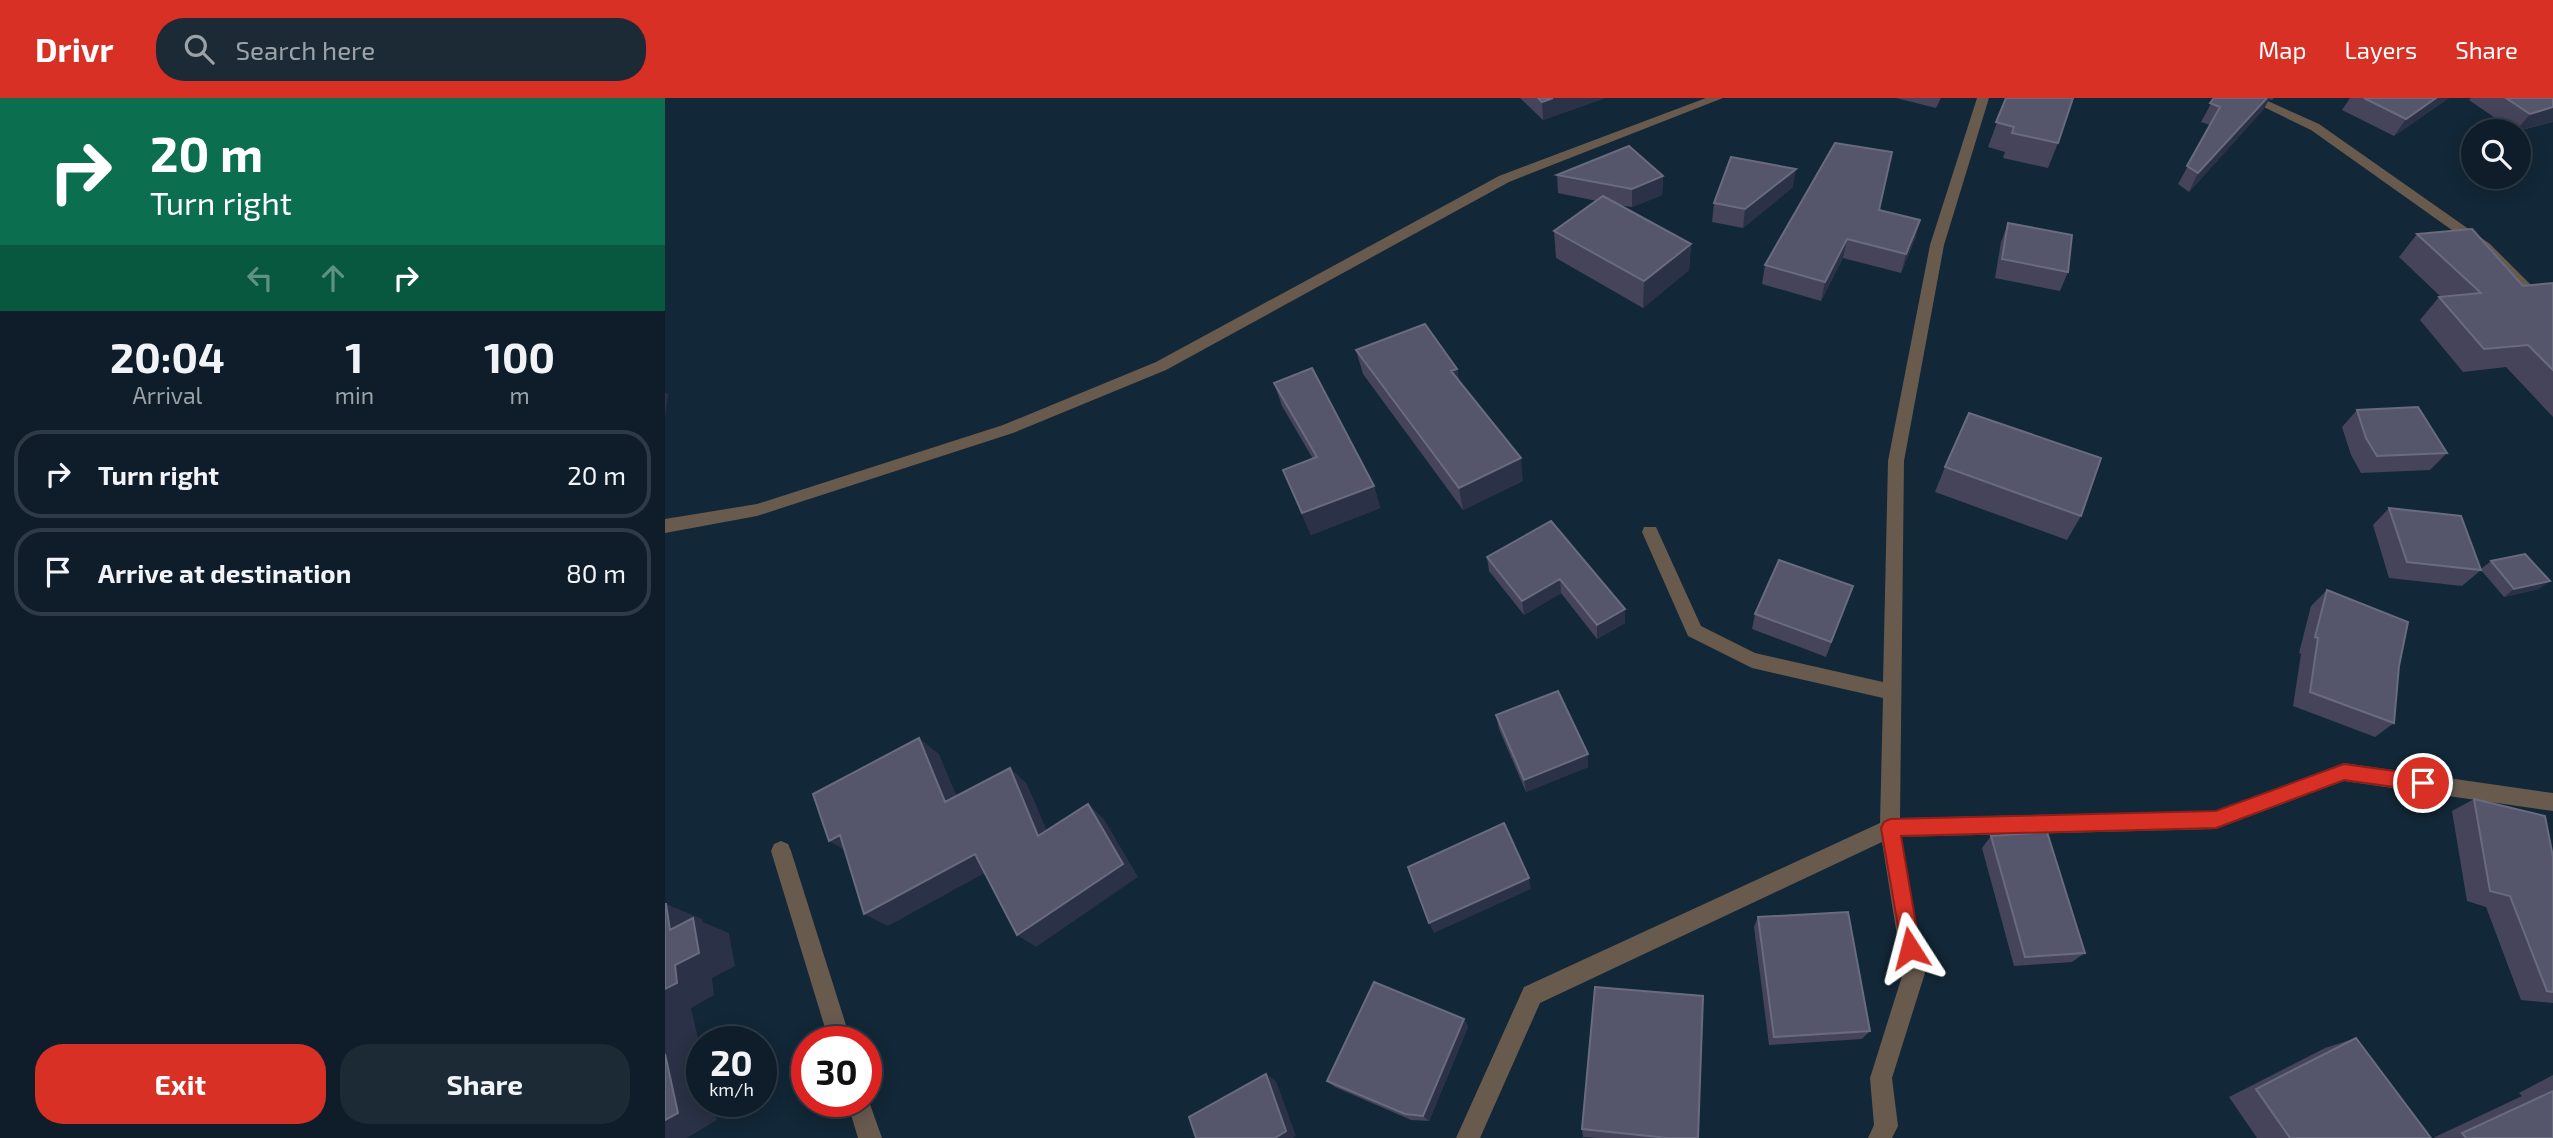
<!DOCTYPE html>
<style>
:root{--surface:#0e1d29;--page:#1c2a35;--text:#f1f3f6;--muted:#9ba2a8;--line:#2e3b46;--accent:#d93025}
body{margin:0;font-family:"Exo 2",sans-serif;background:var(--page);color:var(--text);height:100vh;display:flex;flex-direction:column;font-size:26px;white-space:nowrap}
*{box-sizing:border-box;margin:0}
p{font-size:23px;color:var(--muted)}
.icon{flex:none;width:38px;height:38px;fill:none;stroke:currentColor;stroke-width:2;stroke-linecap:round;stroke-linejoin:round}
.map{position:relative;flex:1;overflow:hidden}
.panel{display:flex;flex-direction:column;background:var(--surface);width:665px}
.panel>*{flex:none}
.banner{background:#0b6e4f;color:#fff;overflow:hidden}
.controls{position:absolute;left:1796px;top:21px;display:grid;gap:14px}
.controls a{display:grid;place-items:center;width:70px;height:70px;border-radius:50%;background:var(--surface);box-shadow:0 4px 18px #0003,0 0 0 2px var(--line);font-size:35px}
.speed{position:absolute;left:21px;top:928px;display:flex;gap:14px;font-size:35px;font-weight:700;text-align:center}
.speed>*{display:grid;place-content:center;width:91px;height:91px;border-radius:50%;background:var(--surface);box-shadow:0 4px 18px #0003,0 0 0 2px var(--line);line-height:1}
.speed small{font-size:18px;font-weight:400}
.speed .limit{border:10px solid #d22;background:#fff;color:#111}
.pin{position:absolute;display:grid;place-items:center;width:60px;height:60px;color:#fff;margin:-30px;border:4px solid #fff;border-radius:50%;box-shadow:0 2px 7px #0007}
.me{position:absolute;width:77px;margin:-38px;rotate:351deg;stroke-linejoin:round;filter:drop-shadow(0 0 5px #0008)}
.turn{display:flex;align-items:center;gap:24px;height:147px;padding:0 35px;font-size:32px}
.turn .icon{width:91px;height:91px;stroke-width:2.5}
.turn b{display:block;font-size:49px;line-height:60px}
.lanes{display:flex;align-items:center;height:66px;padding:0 35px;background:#0003;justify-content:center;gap:35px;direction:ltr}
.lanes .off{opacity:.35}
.eta{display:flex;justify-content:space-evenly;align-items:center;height:119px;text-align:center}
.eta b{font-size:42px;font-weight:700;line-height:49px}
.primary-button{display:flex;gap:14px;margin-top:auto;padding:14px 35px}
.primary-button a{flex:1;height:80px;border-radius:28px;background:var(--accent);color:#fff;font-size:28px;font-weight:700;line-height:80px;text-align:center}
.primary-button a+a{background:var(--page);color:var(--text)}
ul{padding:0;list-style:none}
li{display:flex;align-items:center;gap:21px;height:88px;margin:0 14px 10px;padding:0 21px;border:4px solid var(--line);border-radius:28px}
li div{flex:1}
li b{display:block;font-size:26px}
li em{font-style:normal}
header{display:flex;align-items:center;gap:42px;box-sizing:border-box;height:98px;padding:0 35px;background:var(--accent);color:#fff}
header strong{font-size:33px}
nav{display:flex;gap:38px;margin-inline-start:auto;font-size:24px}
.search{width:490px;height:63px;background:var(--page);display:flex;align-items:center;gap:18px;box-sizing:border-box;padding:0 24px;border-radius:28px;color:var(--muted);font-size:26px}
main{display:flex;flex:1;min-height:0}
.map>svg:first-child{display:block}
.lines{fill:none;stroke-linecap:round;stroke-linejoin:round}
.minor{fill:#695a4e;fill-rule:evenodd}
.wall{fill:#46445b}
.shaded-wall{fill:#2b3146}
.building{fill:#55556b;stroke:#696b7f;stroke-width:2}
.route{fill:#d93025;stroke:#8d1f18;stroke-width:2}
</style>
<header>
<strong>Drivr</strong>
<div class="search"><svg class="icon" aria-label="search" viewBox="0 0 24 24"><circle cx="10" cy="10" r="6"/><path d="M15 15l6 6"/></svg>Search here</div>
<nav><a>Map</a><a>Layers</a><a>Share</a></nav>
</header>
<main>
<section class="panel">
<div class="banner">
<div class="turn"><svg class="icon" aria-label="right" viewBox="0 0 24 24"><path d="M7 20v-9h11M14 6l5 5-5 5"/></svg><div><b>20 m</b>Turn right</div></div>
<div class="lanes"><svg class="icon off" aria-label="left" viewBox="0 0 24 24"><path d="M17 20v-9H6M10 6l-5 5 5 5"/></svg><svg class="icon off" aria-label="ahead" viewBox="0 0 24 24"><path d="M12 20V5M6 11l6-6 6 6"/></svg><svg class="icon" aria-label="right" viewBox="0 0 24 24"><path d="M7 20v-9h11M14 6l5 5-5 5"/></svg></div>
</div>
<div class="eta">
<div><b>20:04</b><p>Arrival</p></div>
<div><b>1</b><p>min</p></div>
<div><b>100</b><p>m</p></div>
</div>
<ul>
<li><svg class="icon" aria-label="right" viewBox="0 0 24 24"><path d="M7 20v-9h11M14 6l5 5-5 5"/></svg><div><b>Turn right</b></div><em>20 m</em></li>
<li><svg class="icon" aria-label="arrive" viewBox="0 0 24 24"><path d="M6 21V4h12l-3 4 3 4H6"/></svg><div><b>Arrive at destination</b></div><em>80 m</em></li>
</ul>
<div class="primary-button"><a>Exit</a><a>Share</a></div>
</section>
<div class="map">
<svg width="1888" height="1040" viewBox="0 0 1888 1040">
<rect width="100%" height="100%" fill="#122737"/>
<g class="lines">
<path class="minor" d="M1041,0H1058L844,84L501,272L348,335L92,418L0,435V421L92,406L338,327L491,264L834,78Z
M1312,0H1324L1279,147L1239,363L1235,720L1551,713L1679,665L1888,695V713L1679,683L1551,731L1236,739L1260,875L1227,980L1233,1028L1227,1040H1203L1209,1027L1205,980L1238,875L1217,744L875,905L815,1040H791L859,889L1215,725L1218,600L1087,570L1023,538L977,434L979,429H991L1036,528L1090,555L1218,584L1223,363L1265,147Z
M1580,0H1596L1654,26L1825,146L1888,209V222L1883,220L1815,152L1646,32Z
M116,743L123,746L126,753L186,943H164L106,753L109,746Z
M201,995L217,1040H193L182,1003H201Z"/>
</g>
<path class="wall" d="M855,0H940L878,22Z
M1231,0H1276L1271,10Z
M1341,0L1393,45L1383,70L1338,60L1340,54L1323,49Z
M1549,0H1609L1607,2L1604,1L1598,12L1524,94L1513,86L1545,27L1536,24Z
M1685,0H1784L1729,38L1677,12Z
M1806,0H1888V24L1853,33H1849L1804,2Z
M892,77L998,78L997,97L967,109L953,107L1026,146L1024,172L978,210L891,160L889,133L932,103L893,95Z
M1128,89L1078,130L1047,124L1049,105Z
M1214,112L1255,122L1250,141L1236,175L1178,160L1156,203L1097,186L1100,167Z
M1343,125L1403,174L1395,193L1330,180L1336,144Z
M1752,136L1858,188L1888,185V319L1841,269L1798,274L1755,222L1774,199H1776L1734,159Z
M691,252L792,271L794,283L858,383L798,412L698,276Z
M609,285L709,388L715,410L646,437L618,372L648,361L617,308Z
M1692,312L1782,355L1765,372L1696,375L1686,357L1677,329Z
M1280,369L1416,418L1402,442L1270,394Z
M1724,410L1816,471L1826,463L1874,491L1839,499L1816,472L1797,488L1724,480L1708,427Z
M886,423L960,525L932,541L896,495L859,517L824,473L822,459Z
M1188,488L1161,559L1087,531L1090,516Z
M1662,492L1734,568L1729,625L1710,639L1628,608L1636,556L1634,555L1646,508Z
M831,617L923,656V669L861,694L834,631Z
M1809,701L1888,759V905L1856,902L1821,809L1802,803L1787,713Z
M1326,738L1420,855L1407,864L1349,868L1317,750Z
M1093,819L1205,933L1197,941L1104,947L1089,829Z
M799,921L803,929L764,1023L746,1022L670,989L662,983Z
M1691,940L1766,1040H1592L1564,999L1660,950Z
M1888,977V1040H1768L1857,998L1854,995Z
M917,1031L1033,1040H933L918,1039Z"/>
<path class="shaded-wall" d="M888,0H940L878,22L877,4Z
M1602,0H1605L1598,12L1524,94L1533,75Z
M1771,0H1784L1729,38L1741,21Z
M1888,9V24L1851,33L1865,16Z
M1131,71L1128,89L1078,130L1080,111Z
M998,78L997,97L967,109V91Z
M1255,122L1250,141L1236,175L1241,156Z
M1182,141L1178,160L1156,203L1160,184Z
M1026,146L1024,172L978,210L979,183Z
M792,271L796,294L786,273Z
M0,294L3,296L0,320Z
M856,360L858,383L798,412L794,390Z
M709,388L715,410L646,437L637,415Z
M895,481L896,495L859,517L857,503Z
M1885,483L1874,491L1839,499L1849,491Z
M960,511V525L932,541V527Z
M254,640L274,656L300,718L280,704Z
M923,656V669L861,694L859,682Z
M345,670L362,686L390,752L373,738Z
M423,706L439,721L473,779L371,849L352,837Z
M175,737L188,757L164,743Z
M310,756L329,770L223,828L199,816Z
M864,780L866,791L769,835L764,825Z
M1,806L37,821L38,824L64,835L70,868L47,880L49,897L26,910L37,958V1003H47L52,1022L22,1040H0V891L5,832Z
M799,921L803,929L764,1023L758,1018Z
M601,976L611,983L631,1038L628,1040H610Z"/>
<path class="building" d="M873,0H888L877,4Z
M1341,0H1408L1393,45L1347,35L1349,29L1331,24Z
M1549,0H1602L1533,75L1522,68L1555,9L1545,5Z
M1699,0H1771L1741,21Z
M1841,0H1888V9L1865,16Z
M1170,45L1227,54L1214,112L1255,122L1241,156L1182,141L1160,184L1100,167Z
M964,48L998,78L967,91L892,77Z
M1066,59L1131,71L1080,111L1049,105Z
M938,98L1026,146L979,183L889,133Z
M1343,125L1407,137L1403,174L1337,161Z
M1807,131L1858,188L1888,185V272L1863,247L1819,251L1774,199L1816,195L1752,136Z
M760,226L792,271L786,273L856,360L794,390L691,252Z
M647,270L709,388L637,415L618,372L652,359L609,285Z
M1753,309L1782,355L1712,358L1701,340L1692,312Z
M1304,315L1436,360L1416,418L1280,369Z
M1724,410L1796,418L1816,472L1742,464Z
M886,423L960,511L932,527L895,481L857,503L822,459Z
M1860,456L1885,483L1849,491L1826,463Z
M1114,462L1188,488L1166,544L1090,516Z
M1662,492L1743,524L1734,568L1729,625L1645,594L1653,540L1650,539Z
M893,593L923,656L859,682L831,617Z
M254,640L280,704L345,670L373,738L423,706L458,766L352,837L310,756L199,816L175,737L164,743L148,696Z
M1809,701L1880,718L1888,759V894L1882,893L1845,798L1825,793Z
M839,725L864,780L764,825L743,769Z
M1382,734L1420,855L1360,859L1326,738Z
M0,806H1L5,832L28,820L34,855L10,867L12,885L0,891Z
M1183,814L1205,933L1109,939L1093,819Z
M709,884L799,921L758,1018L740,1016L662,983Z
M930,889L1038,898L1033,1040H1003L917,1031Z
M1691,940L1766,1040H1625L1591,991Z
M0,956L13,1015L0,1022Z
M601,976L621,1033L610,1040H531L524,1019Z
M1888,993V1040H1801L1797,1035Z"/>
<path class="route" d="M1679,666L1758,677L1764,680L1766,685L1764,691L1758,693L1679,682L1551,730L1236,738L1255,850L1252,857L1245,860L1238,857L1216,730L1219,724L1225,721L1551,713Z"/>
</svg>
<div class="controls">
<a><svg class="icon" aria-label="search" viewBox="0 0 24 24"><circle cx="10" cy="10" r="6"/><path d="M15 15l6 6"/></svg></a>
</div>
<div class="speed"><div>20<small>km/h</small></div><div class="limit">30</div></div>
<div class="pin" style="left:1758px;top:685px;background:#d93025"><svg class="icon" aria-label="arrive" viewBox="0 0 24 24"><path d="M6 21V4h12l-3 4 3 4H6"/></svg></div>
<svg class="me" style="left:1245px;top:850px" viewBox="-20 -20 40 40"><path d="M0-17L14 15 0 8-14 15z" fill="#d93025" stroke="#fff" stroke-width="4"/></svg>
</div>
</main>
